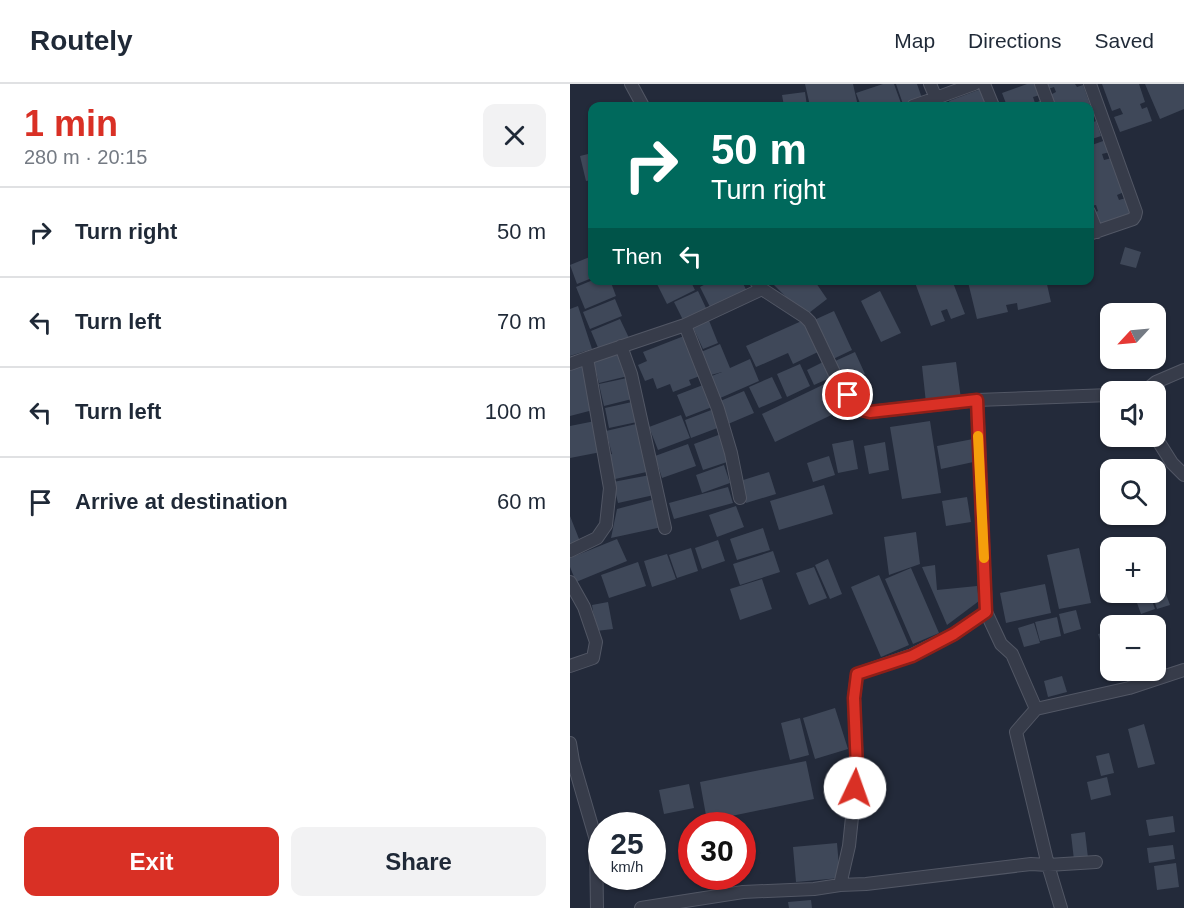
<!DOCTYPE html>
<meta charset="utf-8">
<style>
:root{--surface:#fff;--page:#f2f2f3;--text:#1f2937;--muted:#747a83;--line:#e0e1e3;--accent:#d93025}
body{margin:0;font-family:Arial,sans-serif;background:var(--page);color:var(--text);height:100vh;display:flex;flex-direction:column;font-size:22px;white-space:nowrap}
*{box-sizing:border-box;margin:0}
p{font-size:20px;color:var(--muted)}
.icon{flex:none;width:33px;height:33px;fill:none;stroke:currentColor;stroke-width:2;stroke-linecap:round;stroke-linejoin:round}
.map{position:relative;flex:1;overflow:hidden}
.side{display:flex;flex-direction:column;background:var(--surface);width:570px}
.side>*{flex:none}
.guide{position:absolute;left:18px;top:18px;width:506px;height:183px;border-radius:12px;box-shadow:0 2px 4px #0004;background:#00695c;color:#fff;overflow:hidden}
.needle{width:39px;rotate:244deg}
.buttons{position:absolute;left:530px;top:219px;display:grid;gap:12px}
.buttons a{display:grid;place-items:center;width:66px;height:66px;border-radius:12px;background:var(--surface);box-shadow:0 2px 4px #0004;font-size:30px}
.speed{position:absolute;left:18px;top:728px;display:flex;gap:12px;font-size:30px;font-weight:700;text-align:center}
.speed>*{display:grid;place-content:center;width:78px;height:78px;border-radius:50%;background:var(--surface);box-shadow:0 2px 4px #0004;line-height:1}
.speed small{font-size:15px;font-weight:400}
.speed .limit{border:9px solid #d22;background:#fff;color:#111}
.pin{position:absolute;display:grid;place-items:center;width:51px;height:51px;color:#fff;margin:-26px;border:3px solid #fff;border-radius:50%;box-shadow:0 2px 6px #0007}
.me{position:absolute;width:66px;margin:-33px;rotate:3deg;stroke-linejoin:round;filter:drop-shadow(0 0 4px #0008)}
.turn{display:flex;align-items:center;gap:21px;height:126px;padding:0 24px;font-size:27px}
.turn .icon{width:78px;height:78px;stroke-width:2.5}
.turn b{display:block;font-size:42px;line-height:51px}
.then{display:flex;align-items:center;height:57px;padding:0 24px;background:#0003;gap:12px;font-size:22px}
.round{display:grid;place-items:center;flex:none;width:63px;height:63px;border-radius:12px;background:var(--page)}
.headline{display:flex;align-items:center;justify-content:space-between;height:102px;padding:0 24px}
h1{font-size:36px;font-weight:700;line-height:45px;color:var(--accent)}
.action{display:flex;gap:12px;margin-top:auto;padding:12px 24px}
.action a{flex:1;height:69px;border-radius:12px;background:var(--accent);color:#fff;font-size:24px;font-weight:700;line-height:69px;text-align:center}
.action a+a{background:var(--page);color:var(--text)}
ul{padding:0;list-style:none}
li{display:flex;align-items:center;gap:18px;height:90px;padding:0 24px;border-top:2px solid var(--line)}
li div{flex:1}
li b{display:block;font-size:22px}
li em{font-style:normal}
header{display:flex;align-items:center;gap:36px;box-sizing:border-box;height:84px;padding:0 30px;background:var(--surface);border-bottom:2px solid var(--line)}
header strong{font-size:28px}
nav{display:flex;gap:33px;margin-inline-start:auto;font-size:21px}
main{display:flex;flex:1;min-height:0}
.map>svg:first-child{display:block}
.building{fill:#3f4859}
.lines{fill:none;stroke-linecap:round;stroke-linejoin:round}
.street-casing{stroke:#525765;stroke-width:14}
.street{stroke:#373c4a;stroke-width:12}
.route-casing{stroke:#8d1f18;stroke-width:15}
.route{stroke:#d93025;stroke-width:10}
.slow{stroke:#f59e0b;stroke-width:10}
</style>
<header>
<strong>Routely</strong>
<nav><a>Map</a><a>Directions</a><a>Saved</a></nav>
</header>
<main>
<section class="side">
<div class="headline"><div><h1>1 min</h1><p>280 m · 20:15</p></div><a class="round"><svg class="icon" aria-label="close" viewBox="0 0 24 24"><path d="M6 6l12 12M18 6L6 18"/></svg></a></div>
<ul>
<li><svg class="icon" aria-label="right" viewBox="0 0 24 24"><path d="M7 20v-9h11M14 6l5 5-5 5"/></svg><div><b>Turn right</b></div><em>50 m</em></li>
<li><svg class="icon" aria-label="left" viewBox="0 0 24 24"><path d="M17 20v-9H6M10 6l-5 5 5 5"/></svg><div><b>Turn left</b></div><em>70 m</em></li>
<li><svg class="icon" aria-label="left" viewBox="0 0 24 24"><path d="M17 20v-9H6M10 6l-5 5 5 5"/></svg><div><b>Turn left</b></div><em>100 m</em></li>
<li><svg class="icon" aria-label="arrive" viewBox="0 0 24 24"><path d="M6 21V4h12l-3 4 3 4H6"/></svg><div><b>Arrive at destination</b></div><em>60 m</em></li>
</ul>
<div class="action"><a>Exit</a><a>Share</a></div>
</section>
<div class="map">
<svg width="614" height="824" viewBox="0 0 614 824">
<rect width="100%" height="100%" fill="#232a3a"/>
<path class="building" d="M235,0H283L288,22H240Z
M313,0H324L332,22H291L286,9Z
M326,0H347L352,14L333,20Z
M457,0H466L470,11L463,13L465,19L472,16L474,22H437L432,9Z
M477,0H505L507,3L513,1L524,32L519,34V22H485L480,11L486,8L484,3L478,5Z
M532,0H569L575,18L570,20L572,25L577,23L582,37L550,48L544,33L553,30L550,24L542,27Z
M575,0H614V25L590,35Z
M411,5L417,22H381L379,17Z
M235,8L237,22H214L212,11Z
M526,37L531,52L519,56V40Z
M536,56L540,68L532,70L534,76L542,74L554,108L547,111L549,116L556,114L562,132L528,144L523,129L528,127L526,121L520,122L519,119V62Z
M22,69V96L16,97L10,72Z
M555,163L571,168L566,184L550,180Z
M22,172V194L7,200L0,181Z
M23,196H40L46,212L15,225L6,203Z
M85,196H120L125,206L97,220Z
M143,196H171L177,207L141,225L130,203Z
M208,196H244L257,215L235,232L203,200Z
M344,196H382L395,230L381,235L377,225L371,227L375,237L361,242Z
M403,196H476L481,218L448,226L447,219L436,221L438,228L407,235L398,198Z
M128,207L136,224L113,236L104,218Z
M310,207L331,249L311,258L291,217Z
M45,215L52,232L20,245L13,228Z
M8,222L22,265L0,272V225Z
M264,227L282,266L261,276L242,237Z
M138,234L148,259L133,265L122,241Z
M50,235L59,254L29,266L21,247Z
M236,235L250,267L223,280L218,269L186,283L176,262Z
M114,252L130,292L119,296L121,301L103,308L100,300L87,305L83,294L75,297L68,281L77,277L73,268Z
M150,260L160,284L180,275L189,297L148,315L139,293L152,288L141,291L131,268Z
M285,268L295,290L273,300L263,278Z
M52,269L58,292L29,299L23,276Z
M255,277L262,293L244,301L237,286Z
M386,278L391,315L356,319L352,282Z
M12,280L23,326L0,332V282Z
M230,280L240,302L217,313L207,290Z
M202,293L212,314L189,324L179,303Z
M57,294L62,315L34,322L29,300Z
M263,296L276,324L205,358L192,330Z
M133,301L142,323L116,333L107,311Z
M174,307L184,329L158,340L148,318Z
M62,318L67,338L39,344L35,324Z
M144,325L150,343L121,354L115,336Z
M111,331L120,354L88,366L79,343Z
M25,337L31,368L0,374V342Z
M360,337L371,409L332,415L320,343Z
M66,340L81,387L45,395L39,371L42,370L36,347Z
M151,350L160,377L133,386L124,360Z
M403,355L408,377L371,385L367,362Z
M283,356L288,385L268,389L262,360Z
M315,358L319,386L299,390L294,362Z
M118,360L126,382L92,394L85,372Z
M259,372L265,391L243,398L237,379Z
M154,381L160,399L132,409L126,391Z
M199,388L206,410L176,419L170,397Z
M80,391L84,411L48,419L43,398Z
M254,401L263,430L209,446L200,417Z
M158,403L163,419L104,435L99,419Z
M397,413L401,438L376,442L372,417Z
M85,415L92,443L41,454L47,425Z
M166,422L174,443L147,453L139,431Z
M0,432L11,460L0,464Z
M193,444L200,466L167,476L160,455Z
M346,448L350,480L319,491L314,453Z
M47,455L57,477L6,498L0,483V474Z
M148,456L155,477L132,485L125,464Z
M121,464L128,487L107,494L99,471Z
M509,464L521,519L489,525L477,471Z
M203,467L210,488L170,501L163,480Z
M97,470L106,495L82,503L74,477Z
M258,475L272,510L260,515L245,481Z
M68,478L76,502L39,514L31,491Z
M365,481L367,506L407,502L409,517L377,541L352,483Z
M244,483L257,514L239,521L226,489Z
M341,484L369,549L343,560L315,495Z
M309,491L339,561L311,573L281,503Z
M589,491L600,521L587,525L581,508H585V493Z
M192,495L202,525L170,536L160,505Z
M475,500L481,529L436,539L430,509Z
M563,508H579L585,525L571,530Z
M38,518L43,545L26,547L22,521Z
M506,526L511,545L494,550L489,530Z
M487,533L491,552L470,557L465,538Z
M464,539L470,559L454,563L448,544Z
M540,547V577L537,578L528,550Z
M560,586H578L581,595L564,599Z
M492,592L497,608L478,613L474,597Z
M265,624L278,665L245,675L233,634Z
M230,634L239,671L220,676L211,639Z
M574,640L585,680L568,684L558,645Z
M539,669L544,689L531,692L526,672Z
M236,677L244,715L137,737L130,698Z
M537,693L541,711L521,716L517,698Z
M119,700L124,724L94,730L89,706Z
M603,732L605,748L579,752L576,736Z
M515,748L518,774L504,776L501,750Z
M267,759L270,794L226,798L223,763Z
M603,761L605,775L579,779L577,764Z
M606,779L609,803L587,806L584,782Z
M241,816L242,824H219L218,818Z"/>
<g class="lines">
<g class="street-casing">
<path id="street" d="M61,0L73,22
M360,0L366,14L404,0
M414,0L423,22
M471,0L479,22
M343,22L366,14L369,22
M519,128L527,148
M519,150L563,135L565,132L566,128L520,0
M185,196L192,205L235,233L240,238L268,297L288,325L300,328L407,316L540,311
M115,241L148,325L161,369L170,414
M51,262L61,290L95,444
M0,280L17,274
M574,308L586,298L614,286
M585,352L602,379L614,391
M0,467L27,454L36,441L40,404L17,274L115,241L192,205
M0,498L14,523L26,558L23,574L0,582
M416,528L431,560L442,570L466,625
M0,659L3,677L26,756L27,824
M270,801L296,800L461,780L478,781L526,778
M71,824L173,808L244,805L270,801L279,762L287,685L284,614L287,590L342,571L384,550L416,528L407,316
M491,824L478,781L446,648L466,625L559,604L614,586"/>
</g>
<use href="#street" class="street"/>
</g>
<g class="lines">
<g class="route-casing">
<path id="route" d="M278,311L288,325L300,328L407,316L416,528L384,550L342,572L287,590L284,614L287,685L285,704"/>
</g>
<use href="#route" class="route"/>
<path class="slow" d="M408,352L414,474"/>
</g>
</svg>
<div class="buttons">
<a><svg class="needle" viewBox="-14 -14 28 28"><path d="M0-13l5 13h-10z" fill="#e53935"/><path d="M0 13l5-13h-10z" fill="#747a83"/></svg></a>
<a><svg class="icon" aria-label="sound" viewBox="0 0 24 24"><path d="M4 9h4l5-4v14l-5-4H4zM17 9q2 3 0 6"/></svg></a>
<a><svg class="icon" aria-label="search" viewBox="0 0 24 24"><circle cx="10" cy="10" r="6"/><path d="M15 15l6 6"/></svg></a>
<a>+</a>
<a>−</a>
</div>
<div class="speed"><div>25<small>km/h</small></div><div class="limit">30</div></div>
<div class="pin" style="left:278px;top:311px;background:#d93025"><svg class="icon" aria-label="arrive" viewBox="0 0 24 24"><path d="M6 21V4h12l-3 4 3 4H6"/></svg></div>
<svg class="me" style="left:285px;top:704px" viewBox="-20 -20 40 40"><circle r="19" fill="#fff"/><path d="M0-13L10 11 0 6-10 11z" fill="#d93025"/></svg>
<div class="guide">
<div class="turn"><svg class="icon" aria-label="right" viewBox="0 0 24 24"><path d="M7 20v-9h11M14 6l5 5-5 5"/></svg><div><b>50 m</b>Turn right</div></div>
<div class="then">Then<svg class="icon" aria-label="left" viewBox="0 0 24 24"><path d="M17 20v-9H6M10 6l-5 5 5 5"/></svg></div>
</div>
</div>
</main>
